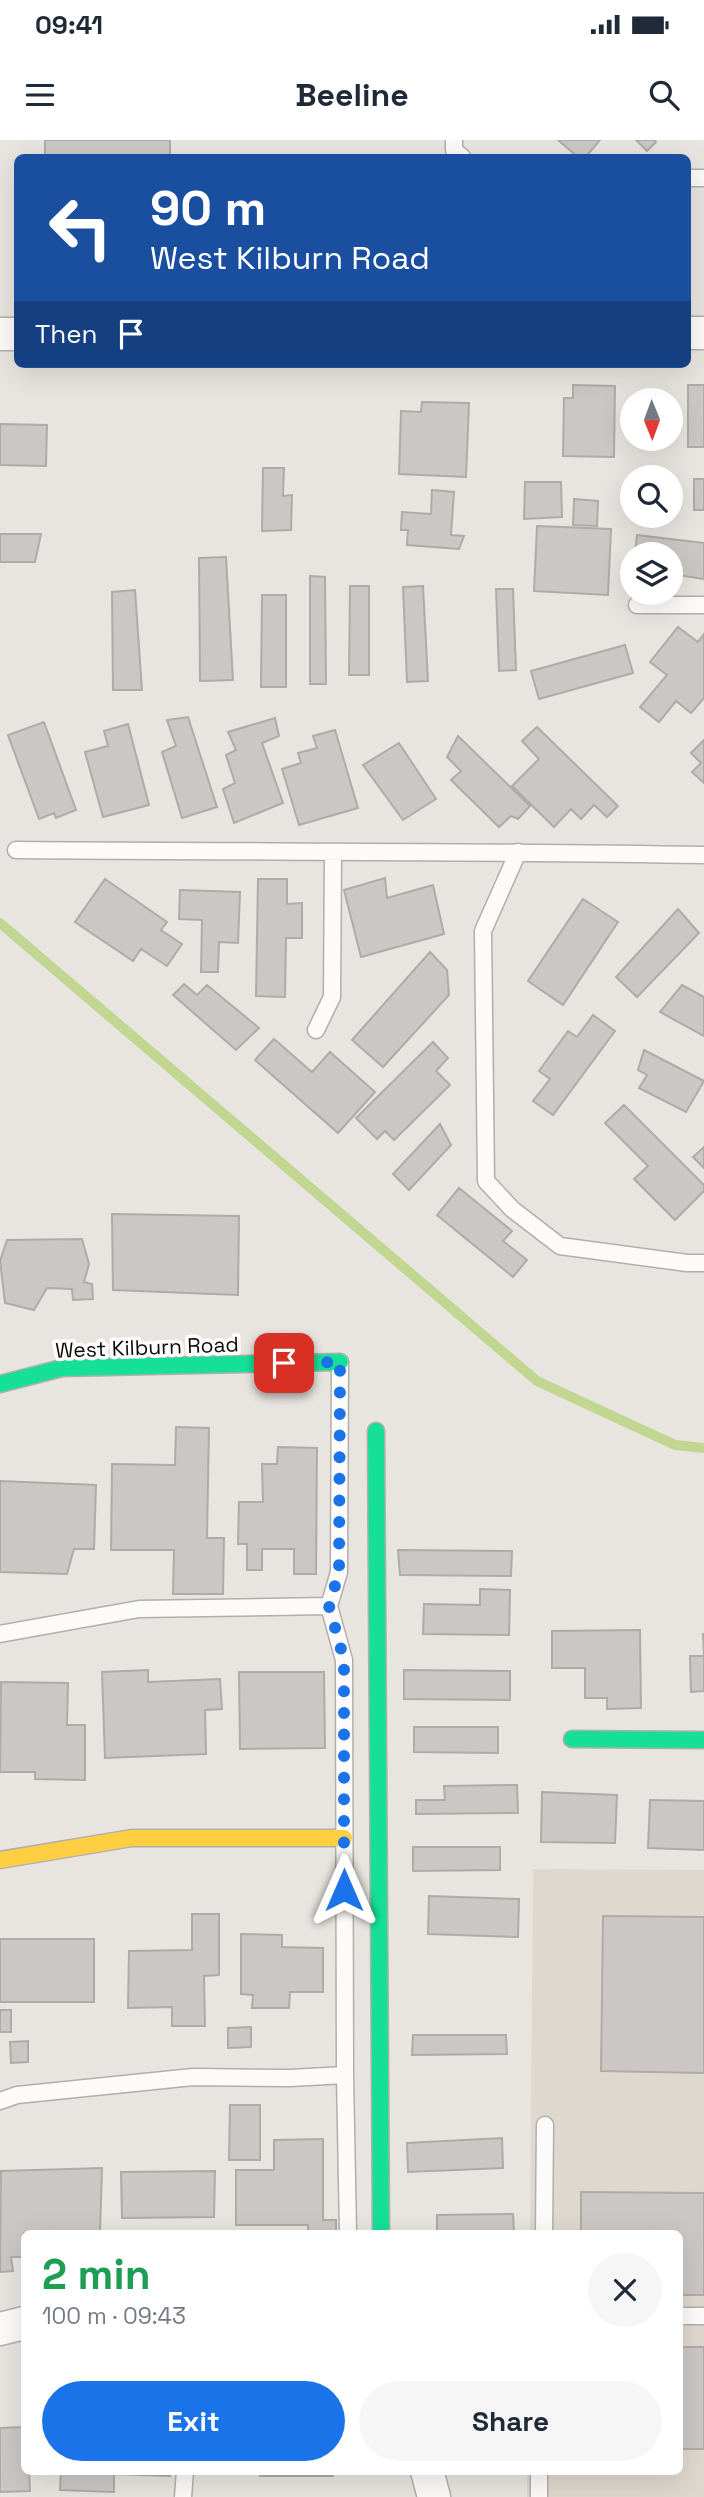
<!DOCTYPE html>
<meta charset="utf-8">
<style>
:root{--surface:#fff;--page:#f6f6f7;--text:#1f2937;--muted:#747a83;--accent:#1a73e8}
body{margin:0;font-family:"Space Grotesk",sans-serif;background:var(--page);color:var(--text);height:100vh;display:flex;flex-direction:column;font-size:26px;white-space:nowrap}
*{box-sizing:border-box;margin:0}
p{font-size:23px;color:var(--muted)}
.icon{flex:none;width:38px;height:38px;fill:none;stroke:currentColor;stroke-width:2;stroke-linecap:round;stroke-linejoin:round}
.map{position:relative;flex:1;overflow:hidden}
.drawer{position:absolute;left:21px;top:2090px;width:662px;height:245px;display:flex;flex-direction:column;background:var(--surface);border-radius:10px;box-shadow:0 7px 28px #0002}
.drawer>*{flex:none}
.banner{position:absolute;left:14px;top:14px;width:677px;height:214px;border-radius:10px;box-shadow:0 7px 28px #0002;background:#1a4fa0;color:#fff;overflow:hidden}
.needle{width:46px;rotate:179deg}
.tools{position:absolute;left:620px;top:248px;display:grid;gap:14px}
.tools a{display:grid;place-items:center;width:63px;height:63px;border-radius:50%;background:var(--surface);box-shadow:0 7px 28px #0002;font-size:35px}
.pin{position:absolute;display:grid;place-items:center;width:60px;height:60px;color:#fff;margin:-30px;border-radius:14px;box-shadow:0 4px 10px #0006}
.me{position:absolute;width:77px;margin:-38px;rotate:0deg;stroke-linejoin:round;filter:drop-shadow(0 0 5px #0008)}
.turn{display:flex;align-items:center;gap:24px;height:147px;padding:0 21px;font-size:32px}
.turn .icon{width:91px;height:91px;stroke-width:2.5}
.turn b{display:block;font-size:49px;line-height:60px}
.then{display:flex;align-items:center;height:66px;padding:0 21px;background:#0003;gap:14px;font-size:26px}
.round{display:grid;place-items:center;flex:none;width:74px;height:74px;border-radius:37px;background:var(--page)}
.head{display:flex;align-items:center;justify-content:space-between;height:119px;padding:0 21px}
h1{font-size:42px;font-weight:800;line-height:52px;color:#1e9e55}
.action{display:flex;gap:14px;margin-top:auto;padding:14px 21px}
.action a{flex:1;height:80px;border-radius:42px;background:var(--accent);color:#fff;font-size:28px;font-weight:800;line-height:80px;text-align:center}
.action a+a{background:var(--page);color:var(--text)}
.status{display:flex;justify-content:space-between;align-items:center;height:49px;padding:0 35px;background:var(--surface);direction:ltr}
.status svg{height:19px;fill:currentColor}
header{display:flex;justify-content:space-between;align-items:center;height:91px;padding:0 21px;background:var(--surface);font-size:32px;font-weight:800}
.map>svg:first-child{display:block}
.built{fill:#dfd8ce}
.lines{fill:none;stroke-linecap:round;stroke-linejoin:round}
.stream{stroke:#c0d691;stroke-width:10}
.building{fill:#cbc7c4;stroke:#aeaba8;stroke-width:2}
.lane-casing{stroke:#b1afab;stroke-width:19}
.street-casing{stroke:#b1afab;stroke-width:35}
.fast-casing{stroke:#b1afab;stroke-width:19}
.slow-casing{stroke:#b1afab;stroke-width:19}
.lane{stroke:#fcfbfa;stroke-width:16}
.street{stroke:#fcfbfa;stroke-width:32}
.fast{stroke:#16e098;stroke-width:16}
.slow{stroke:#ffcf43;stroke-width:16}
.route{stroke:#1a73e8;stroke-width:12;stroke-dasharray:0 21.6}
.labels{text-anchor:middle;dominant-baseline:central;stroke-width:7;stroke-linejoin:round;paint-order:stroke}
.street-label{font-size:21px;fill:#0d0b08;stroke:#fff}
</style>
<div class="status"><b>09:41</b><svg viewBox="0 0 49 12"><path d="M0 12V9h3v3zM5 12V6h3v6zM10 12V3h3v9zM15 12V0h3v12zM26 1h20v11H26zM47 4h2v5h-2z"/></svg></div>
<header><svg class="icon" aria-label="menu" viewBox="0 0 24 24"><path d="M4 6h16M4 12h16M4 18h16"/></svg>Beeline<svg class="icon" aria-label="search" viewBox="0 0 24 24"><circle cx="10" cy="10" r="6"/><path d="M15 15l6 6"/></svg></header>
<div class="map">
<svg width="704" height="2357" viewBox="0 0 704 2357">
<rect width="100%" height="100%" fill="#e8e5e0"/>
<path class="built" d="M533,1729L704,1730V2357H527V2331H679V2093H530Z"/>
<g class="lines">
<path class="stream" d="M0,783L537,1241L675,1305L704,1308"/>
</g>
<path class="building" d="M45,0H170V18H45Z
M558,0H600L585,18H579Z
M636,0H655L656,2L647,11Z
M688,87H690L688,151Z
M573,245L615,246L614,317L563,316L564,258H573Z
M688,245H704V307H688Z
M422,262L469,263L466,337L399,334L401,271L421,272Z
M0,284L47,285L46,326L0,325Z
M263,328H284L283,356L292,355L291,390L262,391Z
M694,339H704V370H694Z
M525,342H561L562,377L524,379Z
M432,350L454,352L451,395L464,396L459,409L407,405L408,390H401L402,372L431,374Z
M574,359L598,361L597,386L573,385Z
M537,386L611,389L608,455L534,451Z
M0,394H41L35,422H0Z
M637,395L704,403V439L670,434V415H643V413L635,412Z
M226,417L233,540L200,541L199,418Z
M310,436L325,437L326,544H310Z
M350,446H369V535H349Z
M423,446L428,541L407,542L403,447Z
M496,449H513L516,530L499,531Z
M135,450L142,550H113L112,452Z
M262,455H286V547H261Z
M678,487L698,502L704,494V558L691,573L676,561L659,582L640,567L667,535L650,522Z
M625,505L633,533L539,559L531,531Z
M188,577L217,667L182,678L162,612L176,606L167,580Z
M275,578L279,596L262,603L283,663L234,683L223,649L235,643L226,615L236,610L228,592Z
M44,582L76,670L56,678L54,673L39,679L8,595Z
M128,584L149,665L103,677L85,612L108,606L104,591Z
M537,587L618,666L607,677L594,665L581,679L571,669L554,687L512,646L539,619L522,601Z
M335,590L358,668L299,685L282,629L301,623L298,613L317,608L313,596Z
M458,596L530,666L518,679L511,676L499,687L451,640L461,631L447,617Z
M704,600V643L692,632L701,623L691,613Z
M399,603L436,659L403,680L363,625Z
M385,738L387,758L433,745L444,794L361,817L344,750Z
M105,739L167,782L161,790L182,804L167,826L141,809L133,821L75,782Z
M258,739H287V764L302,763V798H286L285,857L256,856Z
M180,750L240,752L238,803L219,802L218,832H201L202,780L179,779Z
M583,759L618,782L563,865L528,841Z
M678,769L699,793L637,857L616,837Z
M430,812L447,830L449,855L383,927L352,900Z
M184,844L197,855L207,845L259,888L236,910L173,855Z
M682,845L704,857V896L660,872Z
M593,875L615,891L553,975L533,961L550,939L539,931L568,891L577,897Z
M274,899L312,932L330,912L375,952L338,993L255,920Z
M433,902L448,918L436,931L450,945L394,1000L385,991L377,999L356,978Z
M644,910L704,941L686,972L639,948L647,935L638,930Z
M624,965L704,1045V1051L675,1080L634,1039L648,1026L605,983Z
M440,984L451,1005L409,1050L393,1034Z
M704,1007V1028L693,1017Z
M459,1048L512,1091L503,1101L527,1120L513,1137L437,1075Z
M112,1074L239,1076L238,1155L113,1150Z
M82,1099L89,1124L84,1142L92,1144L93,1159L73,1160L72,1149L47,1148L34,1170L5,1163L0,1121L7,1100Z
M176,1287L209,1288L207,1398H224L223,1454H173L174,1410H111L112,1324L175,1325Z
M278,1307L317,1308L316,1434H294V1409H262V1430H247V1404H238L239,1362H263L262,1324H277Z
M0,1341L96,1345L94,1409H74L67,1434L0,1432Z
M398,1410L512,1411L511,1436L400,1435Z
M480,1449L510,1450L509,1495L423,1494L424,1464L480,1465Z
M640,1490L641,1568L607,1569V1558H585V1528H552V1491Z
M703,1494H704V1551L691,1552L690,1516H704Z
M148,1530V1542L220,1539L222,1569L205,1570L206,1614L105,1618L102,1532Z
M404,1530L510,1531V1560L404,1559Z
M239,1532H324L325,1608L240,1609Z
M1,1542L68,1543L67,1585H85V1640L35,1639V1632H0Z
M414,1587H498V1613L414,1612Z
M517,1645L518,1673L416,1674V1660H445L444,1646Z
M542,1652L617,1655L615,1703L541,1702Z
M650,1660L704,1661V1710L648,1708Z
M413,1707H500V1730L413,1731Z
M429,1756L519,1759L518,1797L428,1794Z
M192,1774H219V1835L204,1836L205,1886H172V1867L128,1868L129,1811L192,1810Z
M603,1776L704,1777V1933L601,1931Z
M241,1794L282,1795V1807L323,1808V1852H290L289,1868H252L253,1855L241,1854Z
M0,1799H94V1862H0Z
M0,1870H11V1892H0Z
M251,1887V1907L228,1908V1888Z
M413,1895H506L507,1914L412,1915Z
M28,1901V1922L11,1923L10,1902Z
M230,1965H260V2020H229Z
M502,1998L503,2028L408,2032L407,2003Z
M323,1999V2080H336V2093H308V2085H236V2030H274V2000Z
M102,2028L100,2093H24V2117H11L13,2131L0,2132L1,2031Z
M215,2031L214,2077L122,2078L121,2032Z
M581,2052L704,2053V2155H679V2093H581Z
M513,2074L514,2092L437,2093V2075Z
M679,2207H704V2309H679Z
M24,2287V2331H29L30,2351L0,2352V2288Z
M61,2331H170V2336L114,2334V2352L60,2350Z
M260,2331H333V2336H260Z"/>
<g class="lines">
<g class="lane-casing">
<path id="lane" d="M454,0V10L463,18
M688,38H704
M637,465H704
M16,710C245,712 475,711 704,715
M518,712L483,791L486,1041L512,1069L560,1106L687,1123H704
M316,890L332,857L333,713
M329,1466L344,1520L345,1935L348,2093
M0,1494L139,1469L329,1466L339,1432L340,1222
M0,1961L17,1955L193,1937L290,1938L345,1935
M544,2093L545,1985
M679,2176H704
M183,2357L185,2331
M539,2357V2331"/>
</g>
<g class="street-casing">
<path id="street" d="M688,193H704
M0,194H18
M0,2189L24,2183
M427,2331L434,2357"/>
</g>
<g class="fast-casing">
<path id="fast" d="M0,1244L62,1228L340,1222
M376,1291L381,2093
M572,1599L704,1600"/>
</g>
<g class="slow-casing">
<path id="slow" d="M0,1720L132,1698H344"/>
</g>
<use href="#lane" class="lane"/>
<use href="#street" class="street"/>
<use href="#fast" class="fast"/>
<use href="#slow" class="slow"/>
</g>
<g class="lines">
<path class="route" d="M284,1223L340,1222L339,1432L329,1466L344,1520V1750"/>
</g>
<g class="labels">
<g class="street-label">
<text transform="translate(147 1207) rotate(-2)">West Kilburn Road</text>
</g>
</g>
</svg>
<div class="tools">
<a><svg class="needle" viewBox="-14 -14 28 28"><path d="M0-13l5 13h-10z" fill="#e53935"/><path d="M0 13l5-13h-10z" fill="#747a83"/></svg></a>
<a><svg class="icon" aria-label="search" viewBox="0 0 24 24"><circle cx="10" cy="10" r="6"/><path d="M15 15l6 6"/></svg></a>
<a><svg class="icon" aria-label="layers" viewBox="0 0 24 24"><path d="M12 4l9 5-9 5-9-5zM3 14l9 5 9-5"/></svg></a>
</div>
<div class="pin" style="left:284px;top:1223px;background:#d93025"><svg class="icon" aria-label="arrive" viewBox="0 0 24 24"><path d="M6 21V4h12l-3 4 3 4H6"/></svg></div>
<svg class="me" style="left:344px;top:1750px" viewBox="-20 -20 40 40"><path d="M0-17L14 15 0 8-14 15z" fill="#1a73e8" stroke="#fff" stroke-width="4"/></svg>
<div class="banner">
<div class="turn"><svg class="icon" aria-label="left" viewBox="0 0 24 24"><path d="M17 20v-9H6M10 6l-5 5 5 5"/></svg><div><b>90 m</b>West Kilburn Road</div></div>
<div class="then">Then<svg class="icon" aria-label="arrive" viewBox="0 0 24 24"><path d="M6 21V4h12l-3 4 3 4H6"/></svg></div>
</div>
<section class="drawer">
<div class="head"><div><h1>2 min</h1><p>100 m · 09:43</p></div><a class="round"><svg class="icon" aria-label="close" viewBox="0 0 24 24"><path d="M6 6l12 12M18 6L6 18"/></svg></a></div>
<div class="action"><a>Exit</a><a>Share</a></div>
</section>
</div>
